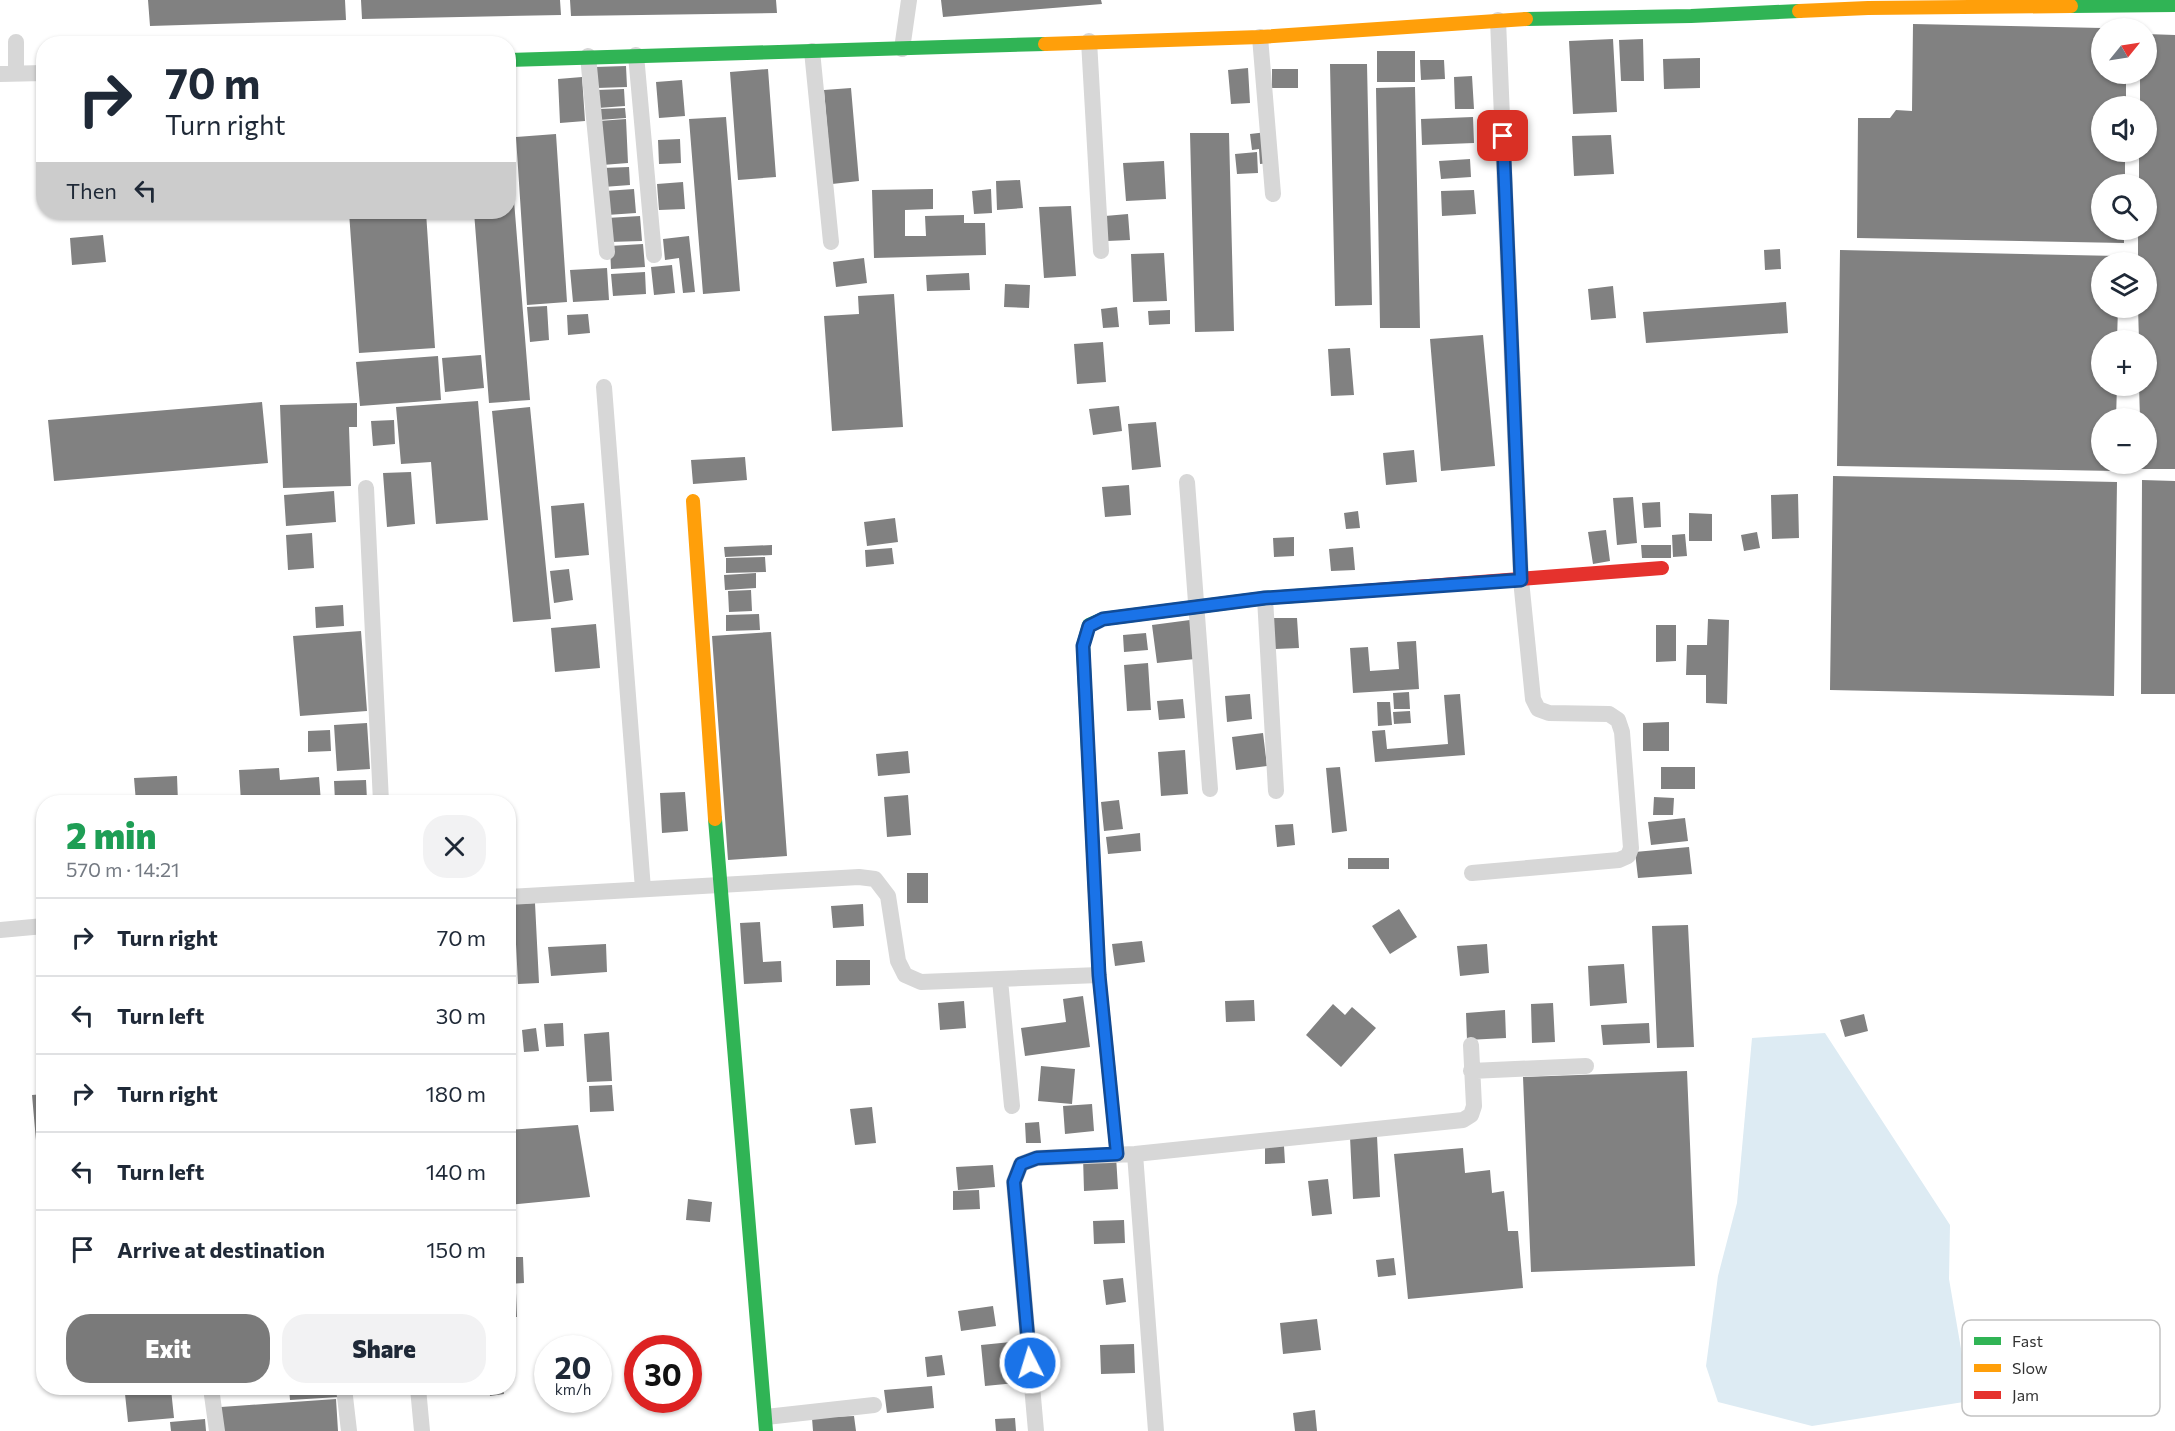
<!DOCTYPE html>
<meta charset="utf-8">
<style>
:root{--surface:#fff;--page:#f2f2f3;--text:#1f2937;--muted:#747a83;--line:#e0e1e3;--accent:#7a7a7a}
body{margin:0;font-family:Commissioner,sans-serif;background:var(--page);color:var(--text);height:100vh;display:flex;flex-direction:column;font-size:22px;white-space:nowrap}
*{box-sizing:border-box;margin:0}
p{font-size:20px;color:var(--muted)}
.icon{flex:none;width:33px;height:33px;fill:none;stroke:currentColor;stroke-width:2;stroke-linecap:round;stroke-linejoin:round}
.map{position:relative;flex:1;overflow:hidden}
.drawer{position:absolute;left:36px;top:795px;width:480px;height:600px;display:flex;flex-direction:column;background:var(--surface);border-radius:24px;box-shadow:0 2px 4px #0004}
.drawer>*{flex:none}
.top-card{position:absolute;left:36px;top:36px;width:480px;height:183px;border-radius:24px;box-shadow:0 2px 4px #0004;background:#fff;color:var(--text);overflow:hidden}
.needle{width:39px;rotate:60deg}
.buttons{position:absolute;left:2091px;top:18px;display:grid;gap:12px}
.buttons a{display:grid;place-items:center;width:66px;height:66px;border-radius:50%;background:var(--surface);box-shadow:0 2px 4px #0004;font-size:30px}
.speed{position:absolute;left:534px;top:1335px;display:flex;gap:12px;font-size:30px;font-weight:700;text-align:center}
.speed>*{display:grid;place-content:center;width:78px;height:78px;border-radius:50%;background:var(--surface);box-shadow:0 2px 4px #0004;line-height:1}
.speed small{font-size:15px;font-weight:400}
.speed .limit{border:9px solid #d22;background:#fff;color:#111}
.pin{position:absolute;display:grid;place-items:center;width:51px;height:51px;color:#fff;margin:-26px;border-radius:12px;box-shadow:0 3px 9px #0006}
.me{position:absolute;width:66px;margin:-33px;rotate:355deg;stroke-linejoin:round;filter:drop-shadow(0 0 4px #0008)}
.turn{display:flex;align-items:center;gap:21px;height:126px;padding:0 30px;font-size:27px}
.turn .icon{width:78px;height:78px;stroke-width:2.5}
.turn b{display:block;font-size:42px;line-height:51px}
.then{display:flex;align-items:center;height:57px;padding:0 30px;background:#0003;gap:12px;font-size:22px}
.round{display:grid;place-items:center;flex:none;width:63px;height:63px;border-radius:24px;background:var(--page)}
.overview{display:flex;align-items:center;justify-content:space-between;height:102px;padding:0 30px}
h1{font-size:36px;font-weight:800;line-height:45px;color:#1e9e55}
.button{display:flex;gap:12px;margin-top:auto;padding:12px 30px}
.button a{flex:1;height:69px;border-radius:24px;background:var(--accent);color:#fff;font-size:24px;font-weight:800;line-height:69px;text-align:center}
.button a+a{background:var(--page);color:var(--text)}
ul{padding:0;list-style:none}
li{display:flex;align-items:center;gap:18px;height:78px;padding:0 30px;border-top:2px solid var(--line)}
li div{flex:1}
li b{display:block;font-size:22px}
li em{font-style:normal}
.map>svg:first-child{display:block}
.water{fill:#ddebf3}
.building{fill:#818181}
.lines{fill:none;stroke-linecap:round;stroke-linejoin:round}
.street{stroke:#d7d7d7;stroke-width:16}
.fast{stroke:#30b455;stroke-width:14}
.slow{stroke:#ff9f0a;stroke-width:14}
.jam{stroke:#e5322d;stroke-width:14}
.route-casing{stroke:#114b97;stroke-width:15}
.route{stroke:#1a73e8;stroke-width:10}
.key{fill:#fff;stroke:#c2c2c2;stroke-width:1.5}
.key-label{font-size:16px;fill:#333}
</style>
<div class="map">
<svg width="2175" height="1431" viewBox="0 0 2175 1431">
<rect width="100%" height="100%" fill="#fff"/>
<path class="water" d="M1825,1033L1950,1225L1949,1279L1970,1401L1812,1426L1718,1402L1706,1366L1718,1276L1737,1203L1752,1038Z"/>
<path class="building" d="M148,0H345L346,20L150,26Z
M361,0H560L561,15L362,19Z
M570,0H776L777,13L571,16Z
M941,0H1101L1102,4L943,17Z
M1913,24L2102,28V74H2126V106H2102V152H2125V184H2102V230H2124V243L1857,238L1858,118H1890L1896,110L1912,111Z
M2146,34L2175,35V469H2140V464H2146V418H2140L2139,386H2146V340H2139L2138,308H2146V262H2138V230H2146V184H2139V152H2146V106H2140V74H2146Z
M1613,39L1617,112L1573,114L1569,41Z
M1643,39L1644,81H1621L1619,40Z
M1377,51H1415V82H1377Z
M1700,58V88L1664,89L1663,59Z
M1420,60H1444L1445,79L1421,80Z
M1330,64H1367L1372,305L1335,306Z
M626,66L627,87L597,88L595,67Z
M1248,68L1250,103L1231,104L1228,70Z
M768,69L776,177L738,180L730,72Z
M1272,69H1298V88H1272Z
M1472,76L1474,109H1455L1454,77Z
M582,77L585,121L560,123L558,79Z
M682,80L685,116L659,118L656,82Z
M1415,87L1420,328H1380L1376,88Z
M851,88L859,181L832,184L824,90Z
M624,89L625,106L598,108L597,90Z
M625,108L626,118L599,120L598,109Z
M726,117L740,291L703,294L689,119Z
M1473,117L1474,143L1422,145L1421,119Z
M626,119L628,163L602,165L599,121Z
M1267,132L1270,163L1260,164L1259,149L1252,150L1250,134Z
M1190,133H1229L1234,331L1195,332Z
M556,134L567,302L527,305L516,137Z
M1611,135L1614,174L1574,176L1572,136Z
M680,139L681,163L659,164L658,140Z
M1257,152L1258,173L1237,174L1235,154Z
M1470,159L1471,177L1441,179L1439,161Z
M1164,161L1166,199L1126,201L1123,163Z
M629,167L630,185L603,187L602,168Z
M1020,180L1023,208L997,210L996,181Z
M683,182L685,209L659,210L657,184Z
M513,188L530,400L489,403L474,212H508V189Z
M634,189L636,213L607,215L605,191Z
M933,189V209L905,210V236H926L925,216L964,215V223H985L986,255L874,258L872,190Z
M991,189L992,213L974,214L972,191Z
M1474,190L1476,214L1442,216L1441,191Z
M1071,206L1076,276L1044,278L1039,207Z
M349,212H426L435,348L359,353Z
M1128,214L1130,240L1107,241L1105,216Z
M640,216L642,241L609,242L607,218Z
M103,235L106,262L72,265L70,238Z
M689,236L695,292L683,293L679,258L665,260L663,239Z
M643,244L645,267L611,269L610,246Z
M1780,249L1781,269L1765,270L1764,250Z
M1840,250L2119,256V262H2102V308H2118L2117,340H2102V386H2117L2116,418H2102V464H2116V471L1837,466Z
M1164,253L1167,301L1133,302L1131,254Z
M864,258L867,283L836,287L833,262Z
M672,265L675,293L654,295L651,267Z
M607,268L609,300L573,302L570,270Z
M645,272L646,294L613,296L611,274Z
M969,273L970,290L927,291L926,275Z
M1005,284L1030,285L1029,308L1004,307Z
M1613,286L1616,318L1591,320L1588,289Z
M894,294L903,427L832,431L824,316L859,314L858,296Z
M1786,302L1788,333L1646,343L1643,312Z
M547,306L549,340L530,342L527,307Z
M1117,307L1119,327L1103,328L1101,309Z
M1170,310V324L1149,325L1148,311Z
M588,314L590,333L568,335L567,315Z
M1483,335L1495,466L1441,471L1430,339Z
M1103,342L1106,382L1077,384L1074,344Z
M1350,348L1354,395L1331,396L1328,349Z
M481,355L484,388L445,392L442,358Z
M438,356L441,400L360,406L356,362Z
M478,401L488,520L436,524L431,462L401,464L396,407Z
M262,402L268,463L54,481L48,420Z
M357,403V427H349L351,486L283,488L280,405Z
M1119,406L1122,431L1093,435L1089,409Z
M530,407L551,619L513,622L492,411Z
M394,420L395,444L373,446L371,421Z
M1156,422L1161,467L1132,470L1128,424Z
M1414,450L1417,482L1386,485L1383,453Z
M745,457L747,480L693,484L691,460Z
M411,472L415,524L387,527L383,473Z
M1833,476L2117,482L2114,696L1830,690Z
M2142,480L2175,481V694H2141Z
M1129,485L1131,515L1105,517L1102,487Z
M334,491L336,522L286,526L284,495Z
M1798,494L1799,538L1772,539L1771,495Z
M1633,497L1637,543L1617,545L1613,498Z
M1660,502L1661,527L1644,528L1642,503Z
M584,503L589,555L555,558L551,506Z
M1358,511L1360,528L1346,529L1344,513Z
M1689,513L1712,514V541H1689Z
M895,518L898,542L867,546L864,522Z
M1606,530L1610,561L1593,564L1588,532Z
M1757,532L1760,548L1744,551L1741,535Z
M312,533L314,568L288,570L286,535Z
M1685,534L1687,556L1673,557L1672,535Z
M1294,537V556L1274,557L1273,538Z
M772,545V555L725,557L724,547Z
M1641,545H1671V558H1642Z
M1353,547L1355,570L1331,571L1329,549Z
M892,548L894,564L866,567L865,550Z
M765,557L766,572L726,573V558Z
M569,569L573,600L554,603L550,571Z
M756,573V588L725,590L724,575Z
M751,590L752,611L729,612L728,591Z
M343,605L344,626L316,628L315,607Z
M759,614L760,630L726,631V615Z
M1272,618H1297L1299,648L1275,649Z
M1708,619L1729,620L1727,704L1706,703V675H1686L1687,645H1707Z
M1190,620L1195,659L1157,663L1152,625Z
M596,624L600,668L555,672L551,628Z
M1656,625H1676V661L1656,662Z
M361,631L367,711L300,716L293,636Z
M771,632L787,856L728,860L712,636Z
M1146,633L1148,650L1124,652L1123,635Z
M1416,641L1419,689L1353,693L1350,648L1368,647L1370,671L1399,669L1397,642Z
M1148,663L1151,710L1127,711L1124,665Z
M1409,692L1410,709H1394L1393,693Z
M1250,694L1252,719L1227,722L1225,696Z
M1460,694L1465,755L1375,762L1372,731L1385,730L1387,749L1448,744L1444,695Z
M1183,699L1185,718L1159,720L1157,701Z
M1377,702H1390L1392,725L1378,726Z
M1410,711L1411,723L1394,724L1393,712Z
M1669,722V751H1643V723Z
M367,723L370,769L337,771L334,725Z
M330,730L331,751L308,752V731Z
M1263,733L1267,766L1236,770L1232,737Z
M1185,750L1188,794L1161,796L1158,752Z
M908,751L910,773L878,776L876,754Z
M1340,767L1347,831L1332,833L1326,768Z
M1661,767H1695V789H1661Z
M279,768L280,780L319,777L321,802H241L239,770Z
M177,776L178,802H136L134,778Z
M366,780L367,800L335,801L334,781Z
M685,792L688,831L662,833L660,793Z
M90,795L91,802H63V799Z
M908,795L911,835L887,837L884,797Z
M1654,797L1674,798L1673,815H1653Z
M1119,800L1123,829L1104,831L1101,802Z
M1685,818L1688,841L1651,845L1648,822Z
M1293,824L1295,845L1277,847L1275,825Z
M1140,833L1141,851L1108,854L1106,837Z
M1689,847L1692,874L1638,878L1635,852Z
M1348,858H1389V869H1348Z
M907,873H928V903H907Z
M535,903L539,983L518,984L514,904Z
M863,904L864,926L833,928L831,906Z
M1399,909L1417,937L1390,954L1372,926Z
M760,922L763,962L781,961L782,982L744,984L740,923Z
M1688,925L1694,1047L1657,1048L1652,926Z
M1142,941L1145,962L1115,966L1112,944Z
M606,944L607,972L551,976L548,947Z
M1487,944L1489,973L1460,976L1457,946Z
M836,960H870V985L836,986Z
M1624,964L1627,1003L1590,1006L1588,966Z
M1083,996L1090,1047L1025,1056L1021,1028L1066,1022L1063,999Z
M1254,1000L1255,1021L1226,1022L1225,1001Z
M964,1001L966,1028L940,1030L938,1003Z
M1553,1003L1555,1042L1532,1043L1531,1004Z
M1333,1004L1345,1015L1352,1007L1376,1028L1341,1067L1306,1035Z
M1505,1010L1506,1038L1467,1040L1466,1013Z
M1864,1014L1868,1031L1845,1037L1840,1020Z
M563,1023L564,1046L546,1047L544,1024Z
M1649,1023L1650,1043L1603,1045L1601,1025Z
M536,1028L539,1051L524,1052L522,1030Z
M609,1032L612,1081L587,1082L584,1034Z
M1041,1066L1075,1069L1072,1104L1038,1101Z
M1687,1071L1695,1266L1531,1272L1523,1077Z
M612,1085L614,1111L590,1112L589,1086Z
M44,1094V1162L38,1163L32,1095Z
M1092,1104L1094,1131L1065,1134L1063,1106Z
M872,1107L876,1143L855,1145L850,1109Z
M1039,1122L1041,1143H1026L1025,1123Z
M578,1125L590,1197L508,1205V1130Z
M1377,1136L1380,1197L1353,1199L1350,1137Z
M1284,1146L1285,1163L1265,1164V1147Z
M1463,1148L1465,1173L1490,1170L1492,1193L1504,1191L1508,1231H1518L1523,1288L1408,1299L1394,1154Z
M1116,1156L1118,1189L1084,1191L1083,1157Z
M993,1165L995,1187L958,1190L956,1167Z
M1328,1179L1332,1214L1312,1216L1308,1181Z
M979,1190L980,1209L953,1210V1191Z
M688,1199L712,1202L710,1222L686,1220Z
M1124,1220L1125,1243L1094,1244L1093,1221Z
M508,1257H523L524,1283L508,1284Z
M1394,1258L1396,1275L1378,1277L1376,1260Z
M1123,1278L1126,1302L1106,1305L1103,1280Z
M508,1293H516L517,1317H508Z
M993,1306L996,1326L961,1331L958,1311Z
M1317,1319L1321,1350L1283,1354L1280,1323Z
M1011,1342L1016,1383L985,1386L981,1345Z
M1134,1344L1135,1373L1101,1374L1100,1345Z
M942,1355L945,1375L927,1377L925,1357Z
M932,1386L934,1408L887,1413L884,1390Z
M289,1388H339V1397L290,1400Z
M489,1388H503L504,1394L490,1396Z
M171,1389L174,1418L128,1422L125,1394Z
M336,1399L338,1431H223L221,1407Z
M1315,1410L1317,1431H1295L1293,1413Z
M854,1416L856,1431H813L812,1418Z
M1015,1418L1016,1431H996L995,1419Z
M205,1419L206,1431H171L170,1422Z"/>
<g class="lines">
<path class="street" d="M1260,37L1273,194
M1089,41L1101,251
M16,42V73
M902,49L909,0
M812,51L831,242
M636,55L654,255
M588,56L607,252
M0,74L44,73
M604,387L643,889
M1187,482L1210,789
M366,488L381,802
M1265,598L1276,791
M1472,873L1619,860L1628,856L1631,848L1622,732L1618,720L1609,714L1549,713L1538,709L1533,699L1521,580L1498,20
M508,897L859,877L875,879L888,896L898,961L905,975L921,982L1099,975
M0,930L44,926
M1000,980L1012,1106
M1471,1071L1586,1066
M1135,1154L1156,1431
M211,1388L217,1431
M344,1388L349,1431
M418,1388L422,1431
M766,1417L874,1405
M1036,1431L1014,1182L1021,1164L1037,1158L1135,1154L1463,1120L1471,1115L1474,1106L1471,1045"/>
<path class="fast" d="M2071,6L2175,5
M1526,19L1691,16L1799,11
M508,60L1045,44
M1089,772L1083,646L1089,625L1103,619L1265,598L1337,593
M715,819L766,1431"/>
<path class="slow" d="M1799,11L1868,8L2071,6
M1045,44L1260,37L1526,19
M693,501L715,819
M1089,772L1099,975L1117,1154"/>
<path class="jam" d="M1337,593L1662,568"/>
</g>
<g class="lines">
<g class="route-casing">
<path id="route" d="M1030,1363L1014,1182L1021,1164L1037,1158L1117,1154L1099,975L1083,646L1089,626L1103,619L1265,598L1521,580L1503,136"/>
</g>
<use href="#route" class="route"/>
</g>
<rect x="1962" y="1320" width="198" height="96" rx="9" class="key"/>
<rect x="1974" y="1337" width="27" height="8" fill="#30b455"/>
<rect x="1974" y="1364" width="27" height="8" fill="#ff9f0a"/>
<rect x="1974" y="1391" width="27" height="8" fill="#e5322d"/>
<g class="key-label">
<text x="2012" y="1347">Fast</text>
<text x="2012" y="1374">Slow</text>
<text x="2012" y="1401">Jam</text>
</g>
</svg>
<div class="buttons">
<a><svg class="needle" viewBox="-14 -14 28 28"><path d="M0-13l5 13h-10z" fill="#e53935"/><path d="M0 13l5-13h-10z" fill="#747a83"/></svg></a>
<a><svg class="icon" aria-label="sound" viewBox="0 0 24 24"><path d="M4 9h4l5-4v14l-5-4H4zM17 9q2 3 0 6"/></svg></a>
<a><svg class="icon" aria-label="search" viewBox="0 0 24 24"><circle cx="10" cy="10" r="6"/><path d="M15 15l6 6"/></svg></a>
<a><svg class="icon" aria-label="layers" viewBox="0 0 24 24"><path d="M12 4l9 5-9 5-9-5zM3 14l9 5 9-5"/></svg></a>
<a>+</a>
<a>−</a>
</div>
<div class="speed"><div>20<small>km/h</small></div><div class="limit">30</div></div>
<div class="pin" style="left:1503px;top:136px;background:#d93025"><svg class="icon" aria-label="arrive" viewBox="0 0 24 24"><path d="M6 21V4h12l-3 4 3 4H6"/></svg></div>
<svg class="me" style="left:1030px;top:1363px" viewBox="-20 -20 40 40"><circle r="17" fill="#1a73e8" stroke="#fff" stroke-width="3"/><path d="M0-11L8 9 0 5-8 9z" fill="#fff"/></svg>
<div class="top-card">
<div class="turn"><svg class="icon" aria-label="right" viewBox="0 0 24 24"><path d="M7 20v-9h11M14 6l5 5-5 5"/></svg><div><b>70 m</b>Turn right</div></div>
<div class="then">Then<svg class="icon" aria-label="left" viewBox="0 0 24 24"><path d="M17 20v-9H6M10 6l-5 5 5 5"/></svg></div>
</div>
<section class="drawer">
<div class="overview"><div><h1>2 min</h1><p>570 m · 14:21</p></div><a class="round"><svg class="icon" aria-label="close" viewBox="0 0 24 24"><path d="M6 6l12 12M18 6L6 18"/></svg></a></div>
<ul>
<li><svg class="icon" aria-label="right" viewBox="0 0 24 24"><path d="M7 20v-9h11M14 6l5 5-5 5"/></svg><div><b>Turn right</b></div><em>70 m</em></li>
<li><svg class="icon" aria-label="left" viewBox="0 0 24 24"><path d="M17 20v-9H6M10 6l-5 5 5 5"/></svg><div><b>Turn left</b></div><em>30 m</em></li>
<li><svg class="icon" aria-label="right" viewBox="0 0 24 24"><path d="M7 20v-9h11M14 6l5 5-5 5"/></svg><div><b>Turn right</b></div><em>180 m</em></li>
<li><svg class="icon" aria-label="left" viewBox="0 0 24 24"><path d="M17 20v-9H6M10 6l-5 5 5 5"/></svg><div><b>Turn left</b></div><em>140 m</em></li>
<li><svg class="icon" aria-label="arrive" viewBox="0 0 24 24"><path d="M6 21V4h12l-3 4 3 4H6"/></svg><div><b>Arrive at destination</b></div><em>150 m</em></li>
</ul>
<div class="button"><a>Exit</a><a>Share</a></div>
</section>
</div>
